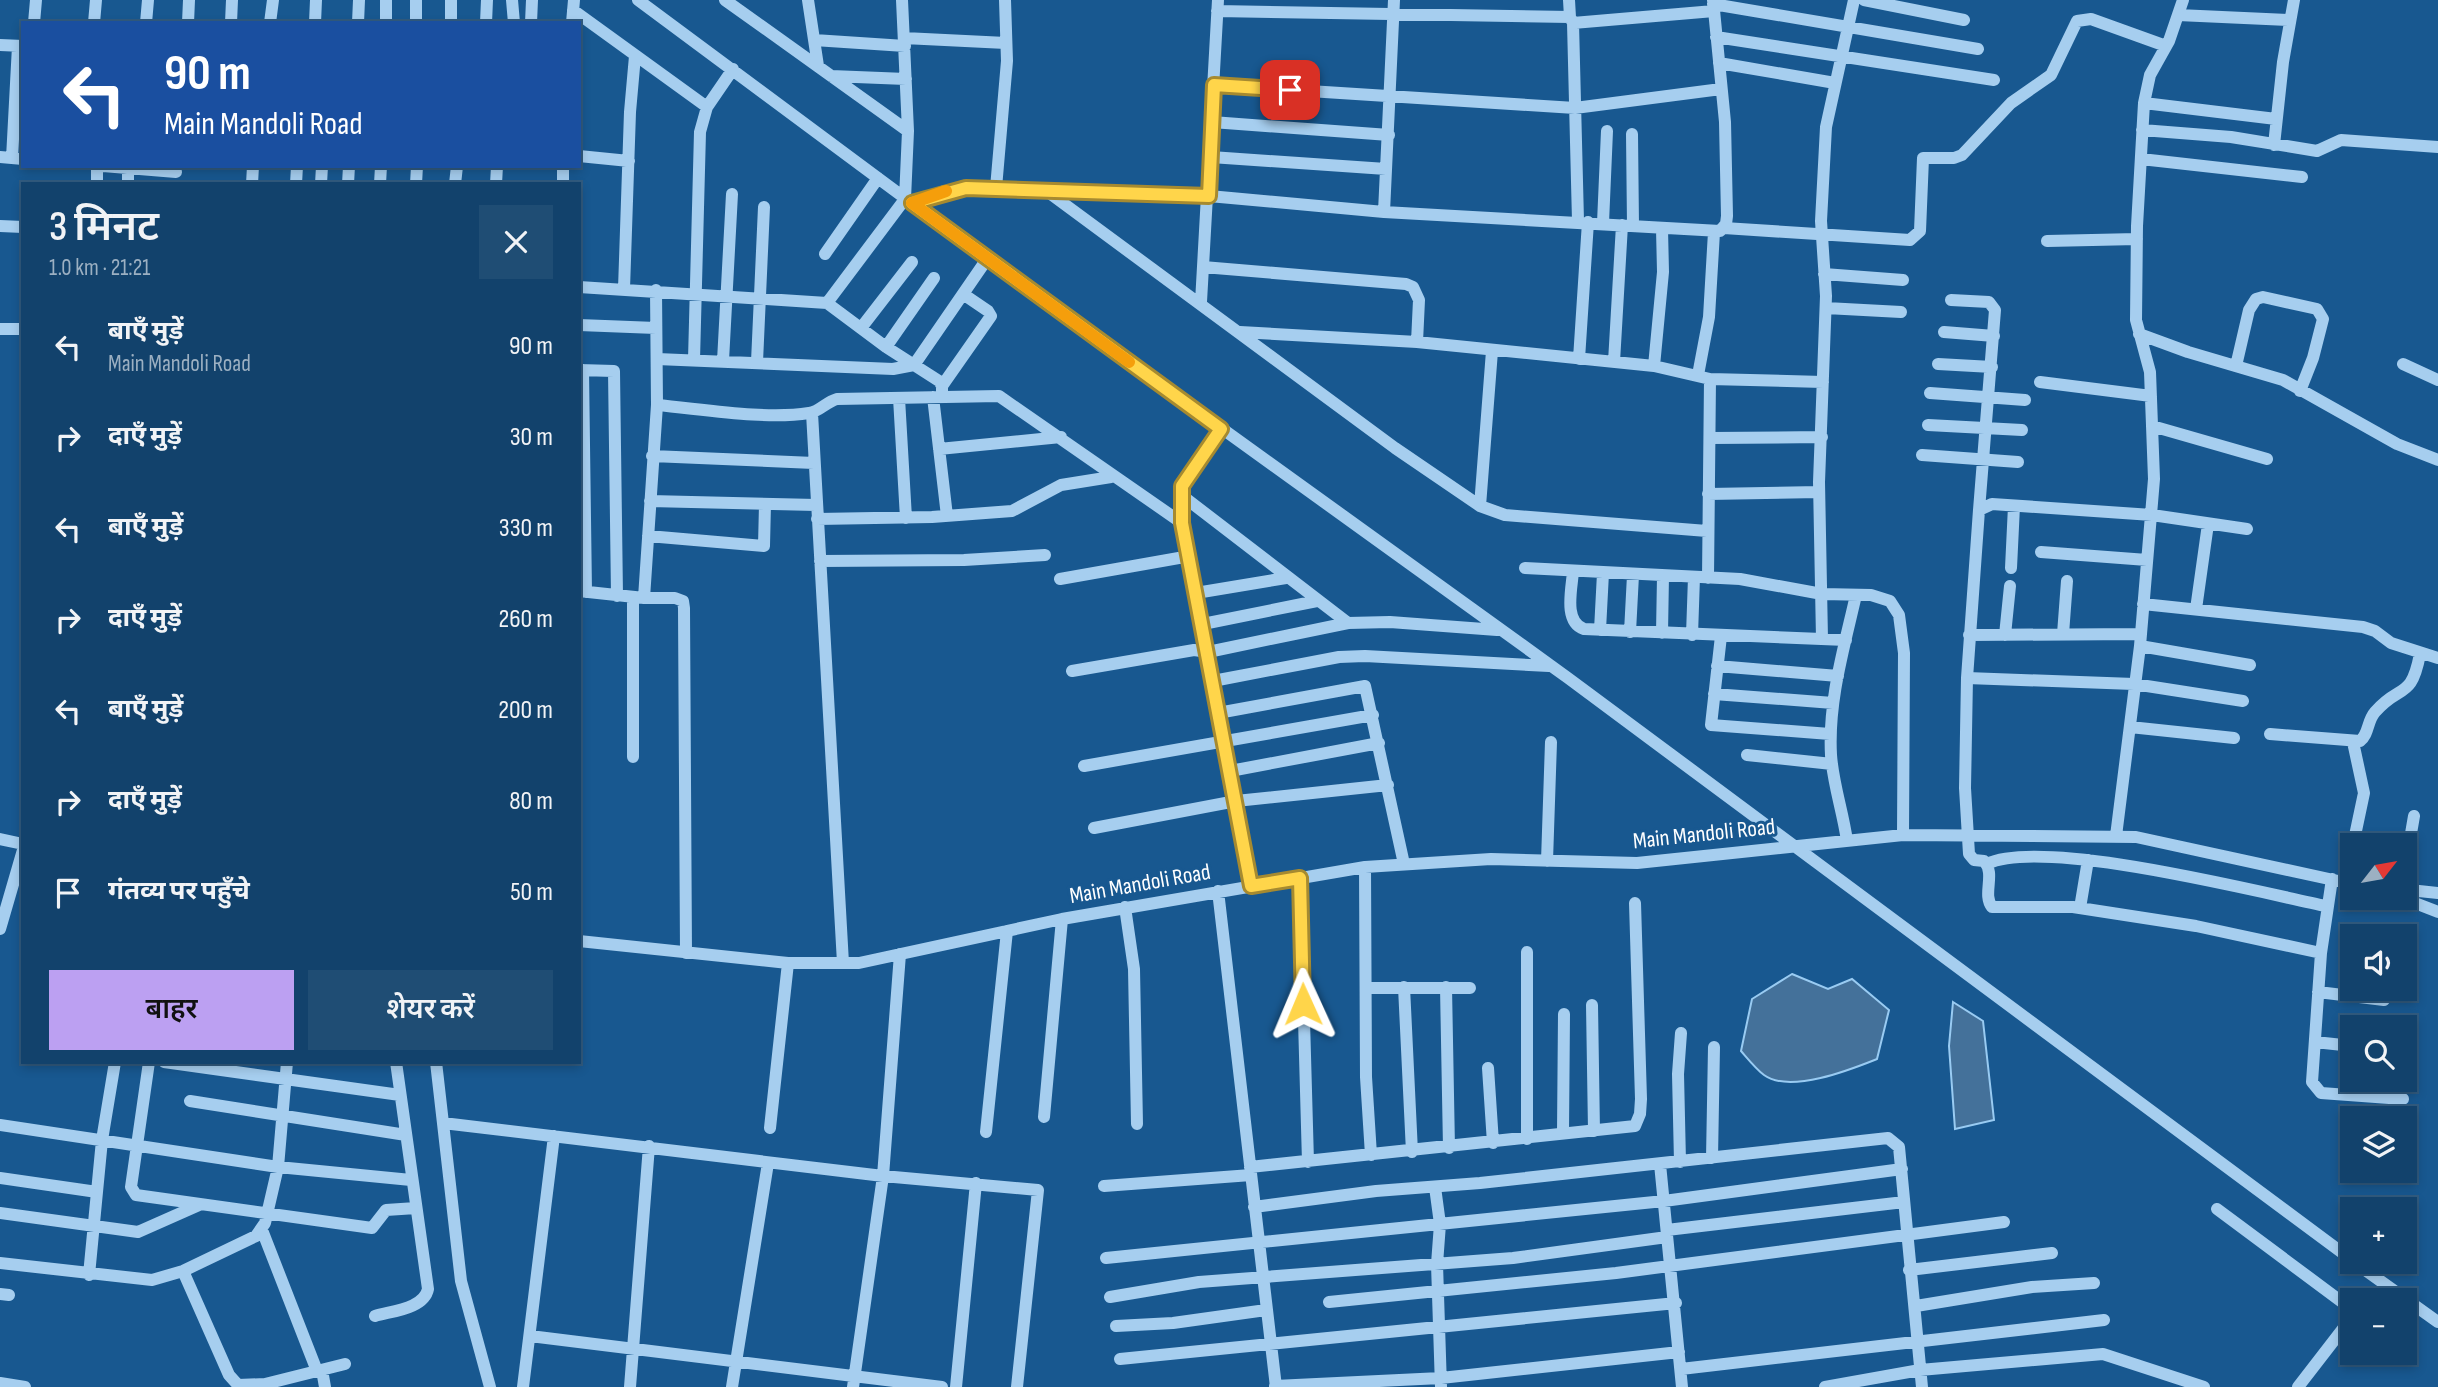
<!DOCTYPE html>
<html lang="hi">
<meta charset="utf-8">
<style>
:root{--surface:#12426c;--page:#1f4d74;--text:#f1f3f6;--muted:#9cb0c2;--line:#315b7f;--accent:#bca0f2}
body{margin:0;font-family:"Sofia Sans Condensed","Noto Sans Devanagari",sans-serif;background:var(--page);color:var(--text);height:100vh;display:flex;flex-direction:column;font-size:26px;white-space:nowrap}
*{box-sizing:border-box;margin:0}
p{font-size:23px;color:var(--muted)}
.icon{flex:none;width:38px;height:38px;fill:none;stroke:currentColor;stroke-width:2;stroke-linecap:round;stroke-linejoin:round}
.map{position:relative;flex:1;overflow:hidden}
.drawer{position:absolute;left:21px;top:182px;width:560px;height:882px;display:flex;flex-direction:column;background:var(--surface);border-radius:0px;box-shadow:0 4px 10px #0003,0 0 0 2px var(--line)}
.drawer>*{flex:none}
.top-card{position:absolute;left:21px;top:21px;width:560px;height:147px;border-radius:0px;box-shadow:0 4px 10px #0003,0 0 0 2px var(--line);background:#1a4fa0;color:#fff;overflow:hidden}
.needle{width:46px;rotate:59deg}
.tools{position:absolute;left:2340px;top:833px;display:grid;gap:14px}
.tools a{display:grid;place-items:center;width:77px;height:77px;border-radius:0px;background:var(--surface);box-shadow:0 4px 10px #0003,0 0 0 2px var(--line);font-size:35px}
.pin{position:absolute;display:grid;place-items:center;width:60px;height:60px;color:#fff;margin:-30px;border-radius:14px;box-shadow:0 4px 10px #0006}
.me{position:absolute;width:77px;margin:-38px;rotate:359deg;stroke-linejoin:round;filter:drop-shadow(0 0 5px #0008)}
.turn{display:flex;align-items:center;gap:24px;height:147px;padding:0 28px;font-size:32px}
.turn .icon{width:91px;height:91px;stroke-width:2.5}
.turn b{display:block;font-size:49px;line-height:60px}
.round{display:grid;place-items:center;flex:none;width:74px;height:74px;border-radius:0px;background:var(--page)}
.head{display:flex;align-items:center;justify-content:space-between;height:119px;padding:0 28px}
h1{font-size:42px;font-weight:600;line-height:52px}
.action{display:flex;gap:14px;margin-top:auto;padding:14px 28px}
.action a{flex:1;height:80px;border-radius:0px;background:var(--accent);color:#111;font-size:28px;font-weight:600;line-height:80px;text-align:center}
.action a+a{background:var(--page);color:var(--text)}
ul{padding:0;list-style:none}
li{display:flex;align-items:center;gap:21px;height:91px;padding:0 28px}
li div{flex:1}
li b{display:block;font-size:26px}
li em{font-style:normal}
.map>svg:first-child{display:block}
.water{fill:#44719a;stroke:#99cbf2;stroke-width:2}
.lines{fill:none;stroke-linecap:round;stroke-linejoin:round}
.minor{stroke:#a6ceef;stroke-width:12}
.route-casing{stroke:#a68a30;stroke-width:18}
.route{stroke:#ffd54a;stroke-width:12}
.slow{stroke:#f59e0b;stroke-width:12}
.labels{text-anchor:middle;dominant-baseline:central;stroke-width:6;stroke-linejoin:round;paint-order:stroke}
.street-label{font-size:23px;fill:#fff;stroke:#185890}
</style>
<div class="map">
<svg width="2438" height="1387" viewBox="0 0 2438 1387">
<rect width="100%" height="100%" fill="#185890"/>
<path class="water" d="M1792,974L1828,989L1852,979L1889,1010L1877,1059C1852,1069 1790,1094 1764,1075C1756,1069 1748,1059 1741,1051L1752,999Z
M1953,1002L1983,1021L1994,1120L1955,1129L1949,1046Z"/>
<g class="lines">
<path class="minor" d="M512,0L514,23
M638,0L987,259L1568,678L2352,1260
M725,0L908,131
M808,0L818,66
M902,0L908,131L905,199L827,303L886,347L939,381L942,386V397
M1569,0L1570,17
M1864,0L1964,20
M1713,4L1978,49
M573,10L707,107
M1217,11L1570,17L1573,23L1714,11
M2178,15L2290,20
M34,23L36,0
M94,23L96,0
M146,23L148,0
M188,23L189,0
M231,23L232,0
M270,23L273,0
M315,23L316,0
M358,23L359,0
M386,23V0
M416,23V0
M451,23V0
M486,23L487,0
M531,23L532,0
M572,23L574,0
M1573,23L1578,221
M1716,37L1994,80
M904,38L1006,43
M814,40L905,46
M0,45L23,46
M1719,63L1835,83
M831,76L906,79
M1214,85L1575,108L1721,89
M2144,103L2276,119
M1212,122L1389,135
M2142,130L2231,137L2317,151L2341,140L2438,147
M1632,134L1633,226
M2274,145L2283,62L2294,0
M579,156L629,161
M0,157L23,159
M1211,157L1386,169
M12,158L18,46
M2141,159L2302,177
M103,166L176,172
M97,184V166
M128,184V169
M252,184L253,166
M296,184L297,166
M321,184L322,166
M348,184L349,166
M380,184L381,166
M416,184L417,166
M455,184L457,166
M496,184L497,166
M563,184V166
M996,188L1007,61L1005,0
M1048,192L1395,448L1480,506L1505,515L1707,531
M912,203L945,191L996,188L1209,196L1384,212L1720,231L1726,224L1727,216L1725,122L1713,0
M1384,212L1394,0
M1603,223L1607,131
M0,226L23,227
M1724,228L1910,240L1920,231L1923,158H1954L1962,155L2011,103L2051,75L2077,21L2091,19L2166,46
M2047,241L2137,239
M825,254L878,178
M1203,267L1406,284L1413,287L1419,300L1417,342
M1824,274L1903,280
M579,287L827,303
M624,289L630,112L635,56
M1951,300L1989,302L1995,310L1979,510
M1201,302L1218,0
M1826,308L1901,312
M579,325L656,328
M861,328L912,262
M0,329H23
M1240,332L1417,342L1654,366L1710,379L1823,382
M1944,332L1994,336
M2139,334L2188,352L2283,380L2397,444L2438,460
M886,347L934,278
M657,359L893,369L914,365L987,259
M1579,359L1588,222
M694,360L700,132L707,107L733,69
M723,361L732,194
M757,362L764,207
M1614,362L1622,225
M1938,364L1992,367
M2403,364L2438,380
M1654,366L1663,272L1662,229
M2236,366L2249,310L2256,299L2263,297L2317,309L2323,319L2313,358L2300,391
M579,370L614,371L617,596
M583,370L586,592
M1698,375L1709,317L1714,232
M2040,382L2151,396
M942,386L991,316L988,311L963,294
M1930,393L2025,400
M933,397L947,516
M899,398L906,518
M657,405C702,409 765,420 809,413C819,412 826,402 837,399L999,396L1182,523
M812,413L843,963
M1928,425L2022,430
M2152,426L2267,459
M1221,429L1183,486L1180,494L1182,523L1251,886
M1711,438L1822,437
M939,449L1061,437
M1922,455L2018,462
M652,456L814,463
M1180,494L1348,623
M1708,494L1819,492
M650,501L816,505
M1480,506L1492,351
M817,519L932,517L1012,511L1061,485L1111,477
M2247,529L2152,515L1992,504L1979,510L1967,678L1965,788L1969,854L1974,860L1984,861C1996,874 1982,894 1992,907H2073L2196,926L2321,953
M648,536L764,546L765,504
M2041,552L2147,560
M820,561L964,560L1045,555
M1525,568L1740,579L1822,594L1871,595L1890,601L1899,615L1904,653L1903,835
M2011,568L2014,506
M1573,571C1572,588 1563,622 1584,629L1846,640
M1708,578L1710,379
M1060,579L1190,556
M579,591L644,598H675L683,601L684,608L686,953
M1196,593L1286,578
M644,598L657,405L656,290
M2143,604L2363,627L2375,631L2391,643L2438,658
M2196,609L2208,524
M1203,624L1317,601
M1600,630L1603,573
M1630,632L1633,575
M1662,633L1663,576
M2063,634L2067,581
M1692,635L1694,577
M1969,635L2140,634
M2005,635L2010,586
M1721,636L1711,725L1830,734
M1822,639L1819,482L1826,296L1821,221L1826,127L1854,0
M2140,646L2250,665
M1717,666L1838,676
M1072,671L1194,650L1208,652L1348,623L1390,622L1497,630
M1967,678L2134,684L2243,701
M1213,681L1339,657L1365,656L1549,666
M1714,694L1833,703
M1218,713L1365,686L1404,864
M2130,727L2234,738
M2270,734L2360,741C2369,734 2367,721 2375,712C2400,683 2411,701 2420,654
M1747,755L1832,764
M633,757V597
M1084,766L1373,715
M1230,771L1379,743
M1094,828L1236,801L1388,785
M2116,836L2140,646L2154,479L2150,372L2136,320L2137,226L2144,103L2150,75L2169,41L2183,0
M0,839L23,844
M1847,841C1843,812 1833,784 1831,755C1828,701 1844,648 1856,595
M2353,845L2364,793L2353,742
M1547,861L1551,742
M1987,864C2042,837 2258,892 2326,906
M1365,867L1366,1077L1371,1155
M2404,874L2414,816
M1300,878L1308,1162
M2332,879L2321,953L2312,1082L2321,1093L2403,1099
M2345,882L2352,850
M1218,891L1276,1387
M2404,896L2419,891L2438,893
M2402,898L2438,912
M1125,907L1134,969L1137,1124
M2080,908L2088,860
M0,929L23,850
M579,941L788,963H859L1062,919L1365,867L1491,859L1637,863L1903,835L2136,837L2352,884
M1404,987L1412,1152
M1446,987L1449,1148
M1367,988H1470
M2318,992L2384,1000
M1592,1005L1594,1131
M2315,1042L2352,1046
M149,1062L131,1187L136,1195L372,1228L386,1210L416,1208
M164,1062L400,1095
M436,1062L461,1281L490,1387
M1488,1068L1493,1143
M190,1101L406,1135
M1044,1117L1062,919
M443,1123L883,1176L1038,1190L1017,1387
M0,1125L278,1167L411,1180
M770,1128L788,963
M986,1132L1007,931
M1563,1132L1564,1014
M1527,1139V952
M1712,1158L1714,1047
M1680,1162L1678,1074L1681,1033
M1660,1164L1682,1387
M1250,1167L1635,1126L1640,1114L1641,1099L1635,903
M0,1178L97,1192
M1104,1186L1251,1175
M1435,1187L1440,1224L1437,1264L1441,1387
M1254,1207L1376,1191L1480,1183L1888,1138L1899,1147L1922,1387
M2217,1209L2350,1308L2349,1321L2298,1387
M0,1213L138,1232L199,1205
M262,1230L317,1371
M1667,1230L1904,1202
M1106,1258L1664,1201L1902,1169
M2354,1262L2438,1322
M0,1263L152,1280L183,1271L256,1236L265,1223L278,1167L287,1062
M1909,1270L2052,1253
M183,1271L229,1375L238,1385L265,1384L345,1364
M89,1275L102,1140L115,1062
M0,1294L9,1295
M1110,1297L1199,1282L1513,1258L1667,1237
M1329,1302L1616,1273L2004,1222
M1916,1306L2032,1287L2094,1283
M375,1316C391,1311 424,1309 428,1289L396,1062
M1116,1326L1173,1323L1266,1310
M530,1336L942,1387
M1120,1359L1676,1303
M1681,1369L2104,1320
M322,1370L325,1387
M0,1383L25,1387
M1275,1386L1441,1378L1679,1352
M523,1387L554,1136
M630,1387L649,1146
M732,1387L768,1163
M853,1387L883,1176L900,954
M956,1387L976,1183
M1825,1387L1920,1370L2103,1354L2204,1387"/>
</g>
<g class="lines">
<g class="route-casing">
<path id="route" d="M1290,90L1214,85L1209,196L966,188L912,203L1221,429L1182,486V523L1251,886L1300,878L1303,1004"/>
</g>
<use href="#route" class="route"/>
<path class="slow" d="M946,191L912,203L1129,362"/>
</g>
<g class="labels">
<g class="street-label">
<text transform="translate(1704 834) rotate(-6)">Main Mandoli Road</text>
<text transform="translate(1140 884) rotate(-10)">Main Mandoli Road</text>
</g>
</g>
</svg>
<div class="tools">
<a><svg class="needle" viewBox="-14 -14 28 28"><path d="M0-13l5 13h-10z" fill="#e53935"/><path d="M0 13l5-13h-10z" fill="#9cb0c2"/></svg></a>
<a><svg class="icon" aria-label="sound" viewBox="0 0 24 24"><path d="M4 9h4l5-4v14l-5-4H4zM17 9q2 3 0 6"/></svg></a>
<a><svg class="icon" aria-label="search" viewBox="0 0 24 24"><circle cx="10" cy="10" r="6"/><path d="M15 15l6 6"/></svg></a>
<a><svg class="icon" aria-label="layers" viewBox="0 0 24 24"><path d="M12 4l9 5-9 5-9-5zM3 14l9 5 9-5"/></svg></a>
<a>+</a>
<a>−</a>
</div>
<div class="pin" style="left:1290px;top:90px;background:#d93025"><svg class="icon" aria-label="arrive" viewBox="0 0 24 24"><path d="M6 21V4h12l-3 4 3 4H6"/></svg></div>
<svg class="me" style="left:1303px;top:1004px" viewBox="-20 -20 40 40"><path d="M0-17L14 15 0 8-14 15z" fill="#ffd54a" stroke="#fff" stroke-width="4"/></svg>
<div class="top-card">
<div class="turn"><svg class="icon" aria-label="left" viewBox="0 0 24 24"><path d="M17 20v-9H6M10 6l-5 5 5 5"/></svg><div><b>90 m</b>Main Mandoli Road</div></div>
</div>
<section class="drawer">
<div class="head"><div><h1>3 मिनट</h1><p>1.0 km · 21:21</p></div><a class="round"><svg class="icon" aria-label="close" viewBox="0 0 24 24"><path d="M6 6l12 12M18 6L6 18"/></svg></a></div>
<ul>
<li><svg class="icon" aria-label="left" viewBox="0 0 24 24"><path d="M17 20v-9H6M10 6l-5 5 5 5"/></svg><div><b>बाएँ मुड़ें</b><p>Main Mandoli Road</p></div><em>90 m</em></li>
<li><svg class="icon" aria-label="right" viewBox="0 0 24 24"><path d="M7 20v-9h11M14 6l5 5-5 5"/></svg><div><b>दाएँ मुड़ें</b></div><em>30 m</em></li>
<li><svg class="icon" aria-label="left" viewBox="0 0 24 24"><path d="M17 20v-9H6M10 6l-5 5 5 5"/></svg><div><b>बाएँ मुड़ें</b></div><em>330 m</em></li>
<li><svg class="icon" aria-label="right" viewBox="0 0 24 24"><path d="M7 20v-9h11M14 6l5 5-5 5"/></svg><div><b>दाएँ मुड़ें</b></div><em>260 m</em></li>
<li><svg class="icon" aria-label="left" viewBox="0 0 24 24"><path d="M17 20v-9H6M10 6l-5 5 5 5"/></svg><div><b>बाएँ मुड़ें</b></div><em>200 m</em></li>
<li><svg class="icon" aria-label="right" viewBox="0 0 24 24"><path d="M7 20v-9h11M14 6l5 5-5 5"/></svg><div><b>दाएँ मुड़ें</b></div><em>80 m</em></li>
<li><svg class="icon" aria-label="arrive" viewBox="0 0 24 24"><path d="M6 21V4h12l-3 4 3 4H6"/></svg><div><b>गंतव्य पर पहुँचे</b></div><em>50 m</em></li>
</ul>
<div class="action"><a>बाहर</a><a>शेयर करें</a></div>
</section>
</div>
